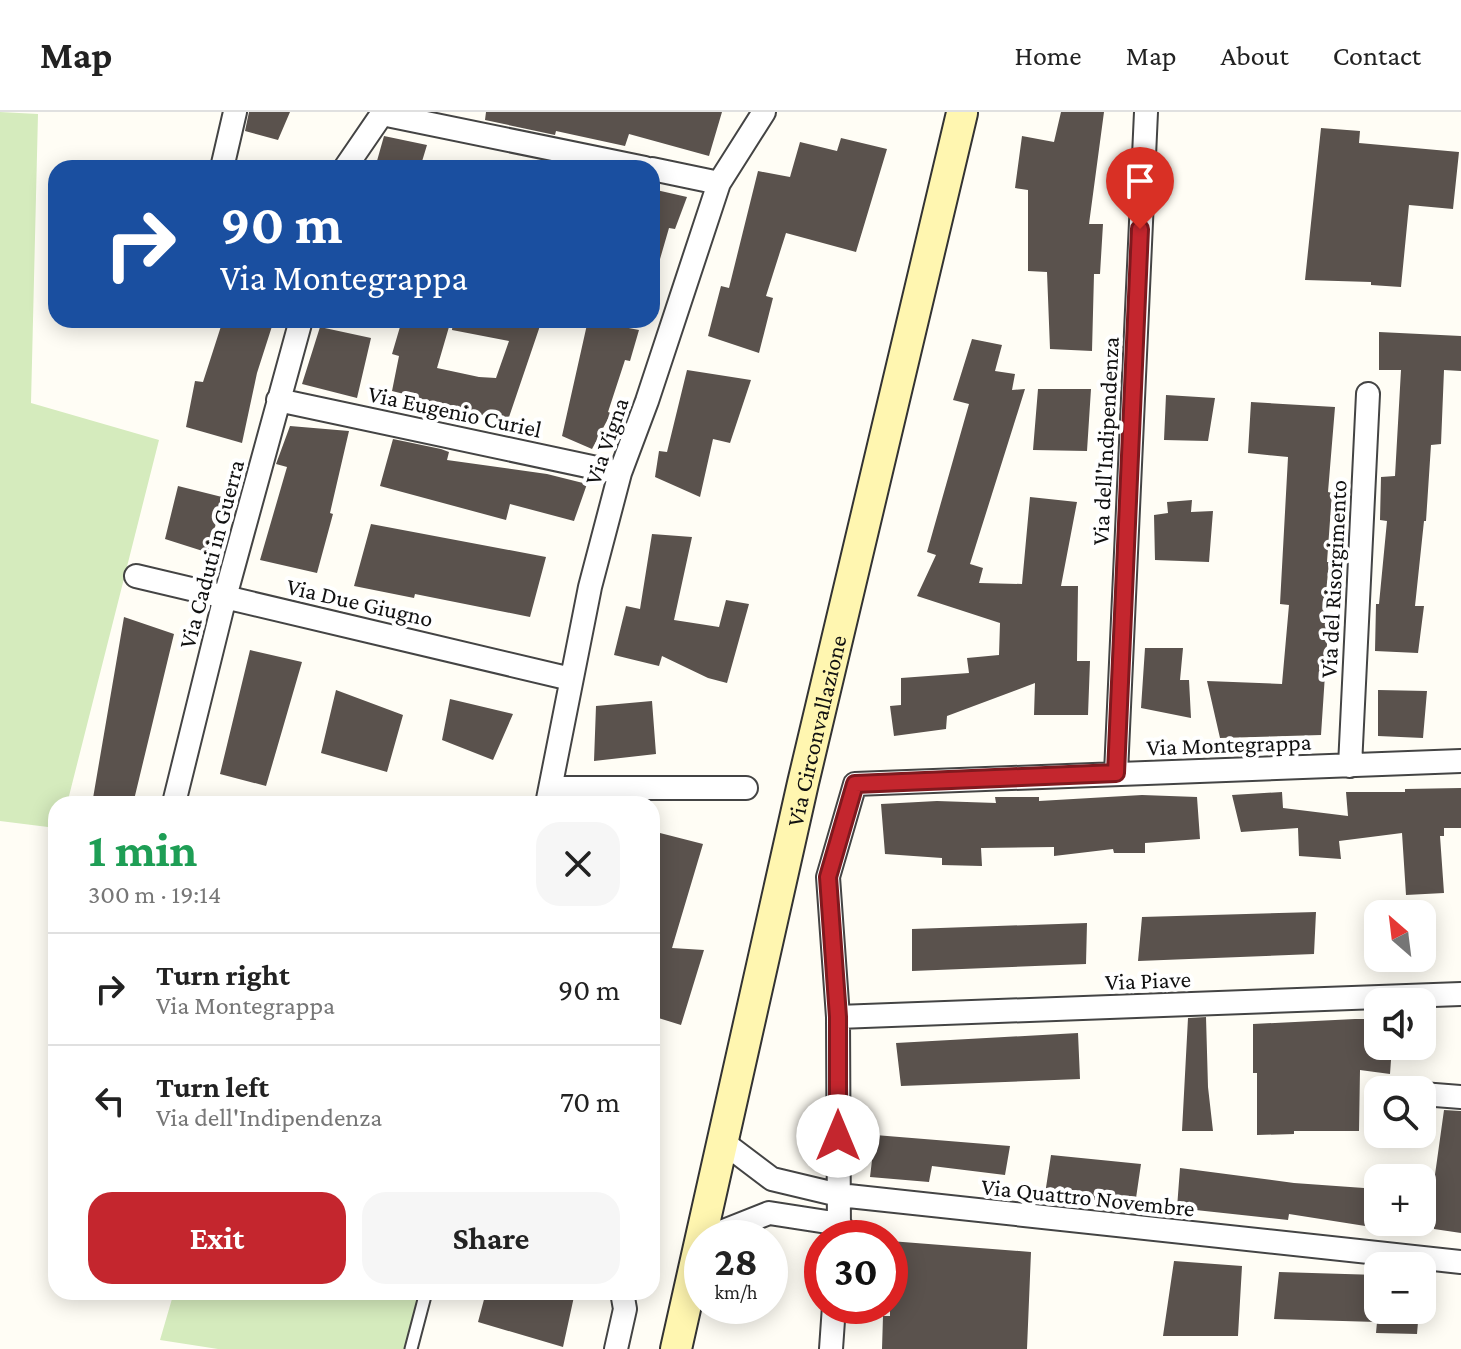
<!DOCTYPE html>
<meta charset="utf-8">
<style>
:root{--surface:#fff;--page:#f6f6f6;--text:#222;--muted:#767676;--line:#e0e0e0;--accent:#c4262e}
body{margin:0;font-family:"Crimson Pro",serif;background:var(--page);color:var(--text);height:100vh;display:flex;flex-direction:column;font-size:30px;white-space:nowrap}
*{box-sizing:border-box;margin:0}
p{font-size:26px;color:var(--muted)}
.icon{flex:none;width:44px;height:44px;fill:none;stroke:currentColor;stroke-width:2;stroke-linecap:round;stroke-linejoin:round}
.map{position:relative;flex:1;overflow:hidden}
.panel{position:absolute;left:48px;top:684px;width:612px;height:504px;display:flex;flex-direction:column;background:var(--surface);border-radius:24px;box-shadow:0 4px 20px #0003}
.panel>*{flex:none}
.hud{position:absolute;left:48px;top:48px;width:612px;height:168px;border-radius:24px;box-shadow:0 4px 20px #0003;background:#1a4fa0;color:#fff;overflow:hidden}
.needle{width:52px;rotate:332deg}
.buttons{position:absolute;left:1364px;top:788px;display:grid;gap:16px}
.buttons a{display:grid;place-items:center;width:72px;height:72px;border-radius:16px;background:var(--surface);box-shadow:0 4px 20px #0003;font-size:40px}
.speed{position:absolute;left:684px;top:1108px;display:flex;gap:16px;font-size:40px;font-weight:700;text-align:center}
.speed>*{display:grid;place-content:center;width:104px;height:104px;border-radius:50%;background:var(--surface);box-shadow:0 4px 20px #0003;line-height:1}
.speed small{font-size:20px;font-weight:400}
.speed .limit{border:12px solid #d22;background:#fff;color:#111}
.pin{position:absolute;display:grid;place-items:center;width:68px;height:68px;color:#fff;margin:-82px -34px;border-radius:50% 50% 50% 0;rotate:-45deg;box-shadow:0 0 8px #0007}
.pin .icon{rotate:45deg}
.me{position:absolute;width:88px;margin:-44px;rotate:0deg;stroke-linejoin:round;filter:drop-shadow(0 0 6px #0008)}
.turn{display:flex;align-items:center;gap:28px;height:168px;padding:0 40px;font-size:36px}
.turn .icon{width:104px;height:104px;stroke-width:2.5}
.turn b{display:block;font-size:56px;line-height:68px}
.round{display:grid;place-items:center;flex:none;width:84px;height:84px;border-radius:24px;background:var(--page)}
.overview{display:flex;align-items:center;justify-content:space-between;height:136px;padding:0 40px}
h1{font-size:48px;font-weight:700;line-height:60px;color:#1e9e55}
.primary-button{display:flex;gap:16px;margin-top:auto;padding:16px 40px}
.primary-button a{flex:1;height:92px;border-radius:24px;background:var(--accent);color:#fff;font-size:32px;font-weight:700;line-height:92px;text-align:center}
.primary-button a+a{background:var(--page);color:var(--text)}
ul{padding:0;list-style:none}
li{display:flex;align-items:center;gap:24px;height:112px;padding:0 40px;border-top:2px solid var(--line)}
li div{flex:1}
li b{display:block;font-size:30px}
li em{font-style:normal}
header{display:flex;align-items:center;gap:48px;box-sizing:border-box;height:112px;padding:0 40px;background:var(--surface);border-bottom:2px solid var(--line)}
header strong{font-size:38px}
nav{display:flex;gap:44px;margin-inline-start:auto;font-size:28px}
.map>svg:first-child{display:block}
.green{fill:#d5ebbd}
.building{fill:#5a524d}
.lines{fill:none;stroke-linecap:round;stroke-linejoin:round}
.service-casing{stroke:#444;stroke-width:15}
.minor-casing{stroke:#444;stroke-width:26}
.secondary-casing{stroke:#333;stroke-width:34}
.service{stroke:#fff;stroke-width:11}
.minor{stroke:#fff;stroke-width:22}
.secondary{stroke:#fff6b0;stroke-width:30}
.route-casing{stroke:#7f191e;stroke-width:20}
.route{stroke:#c4262e;stroke-width:14}
.labels{text-anchor:middle;dominant-baseline:central;stroke-width:8;stroke-linejoin:round;paint-order:stroke}
.street-label{font-size:24px;fill:#111;stroke:#fff}
</style>
<header>
<strong>Map</strong>
<nav><a>Home</a><a>Map</a><a>About</a><a>Contact</a></nav>
</header>
<div class="map">
<svg width="1461" height="1237" viewBox="0 0 1461 1237">
<rect width="100%" height="100%" fill="#fffdf5"/>
<path class="green" d="M0,0L38,2L31,291L159,328L67,692H56V716L0,709Z
M174,1180H419L406,1237H218L160,1228Z"/>
<path class="building" d="M249,0H290L278,28L245,19Z
M486,0H722L709,44L629,22L625,34L556,19L555,23L485,8Z
M1061,0H1104L1089,112H1103L1100,162H1094L1092,239L1050,237L1047,160L1028,159V78L1015,76L1022,24L1054,30Z
M1321,16L1360,19L1359,31L1459,40L1453,97L1409,93L1401,175L1371,173V170L1305,168Z
M384,24L427,33L420,56H375Z
M841,26L887,37L856,140L786,121L766,184L773,186L759,241L708,224L721,174L729,176L758,59L790,65L800,30L837,39Z
M652,77L687,85L675,117L669,116L658,154L652,153Z
M223,208H274L257,261L242,331L186,315L195,269L203,270Z
M402,208H451L437,256L479,265L496,266L509,229L452,218L453,208H542L507,311L456,295L451,310L400,297L404,282L392,279L399,244L392,242Z
M588,208L639,218L630,249L625,248L608,300L611,301L592,337L562,324Z
M320,215L371,226L357,286L302,272Z
M1379,220L1461,224V259L1444,258L1441,332L1431,333L1426,409H1424L1415,494H1424L1418,541L1375,539L1376,492H1379L1387,409L1380,408L1381,365L1395,364L1401,258H1379Z
M972,227L1002,233L995,259L1015,262L1012,278L1025,277L970,452L983,456L979,471L1022,472L1030,385L1077,390L1061,474H1078L1077,549H1090L1088,603H1034L1035,571L947,604L946,617L894,624L890,594L901,593V566L969,561L967,546L999,543L1000,511L917,484L936,443L927,440L969,292L953,288Z
M687,258L751,268L730,331L713,327L700,385L655,365L659,339L667,340Z
M1038,277H1091L1087,339L1033,338Z
M1166,283L1215,286L1208,329L1164,328Z
M1251,290L1335,295L1328,380L1332,381L1327,450H1329L1324,501L1329,502L1321,623L1220,626L1207,569L1282,572L1289,493L1280,492L1288,345L1248,341Z
M290,314L349,319L330,401L333,402L317,461L260,448L287,355L276,352Z
M393,327L441,337L449,340L447,348L547,362L587,372L574,409L510,392L506,408L380,374Z
M178,374L222,385L209,441L165,427Z
M1192,388L1191,400L1213,399L1209,450L1155,448L1154,403L1168,401L1167,390Z
M371,412L546,445L530,505L415,482L414,486L354,474Z
M652,422L692,425L674,508L719,515L726,488L749,492L727,571L708,566L662,544L659,554L614,543L626,494L640,497Z
M124,505L174,522L133,692H92Z
M1145,536H1183L1180,568H1189L1191,606L1141,596Z
M250,538L302,550L266,674L220,662Z
M336,578L403,603L387,660L321,641Z
M1378,578L1427,579L1423,626L1378,624Z
M450,587L513,602L493,648L442,628Z
M652,589L656,642L594,649L596,594Z
M1461,676V716H1444V724H1440L1444,781L1406,783L1402,721L1339,729L1341,747L1299,744L1298,716L1241,720L1232,683L1282,680L1283,696L1348,704L1346,680H1405V677Z
M1142,683L1197,685L1200,727L1145,731V741H1114L1113,737L1054,744V735L981,736L982,754L942,753V746L885,742L881,692L937,689L996,691L995,685H1039V689Z
M660,721L703,732L672,836L704,838L681,913L652,904V758Z
M1316,800L1314,842L1138,849L1142,805Z
M1087,811L1086,852L912,859V817Z
M1206,905L1208,975L1213,1019H1182L1188,906Z
M1355,907H1378V934H1392L1390,962L1360,958L1359,1019H1294V1022L1257,1023V961H1253V912Z
M1078,921L1080,967L901,974L896,931Z
M1444,998L1461,999V1121L1434,1117L1433,1077Z
M875,1023L1010,1034L1005,1063L932,1054L929,1070L870,1065Z
M1051,1043L1141,1052L1135,1093L1045,1082Z
M1180,1056L1294,1071L1378,1077V1116L1289,1102L1288,1108L1177,1096Z
M890,1129L1031,1140L1027,1237H882L883,1204H890Z
M1174,1149L1242,1154L1238,1224H1163Z
M1279,1160L1378,1163V1198H1419L1417,1222L1376,1221L1377,1210L1274,1207Z
M486,1180H575L563,1235L478,1210Z"/>
<g class="lines">
<g class="service-casing">
<path id="service" d="M411,1237L426,1180"/>
</g>
<g class="minor-casing">
<path id="minor" d="M222,56L235,0
M345,56L382,2L645,56
M652,57L719,71
M278,288L620,361
M136,464L571,567
M1350,654L1368,282
M1116,661L1146,0
M551,676H746
M174,691L225,485L301,208
M547,692L590,475L620,361L647,289L719,71L764,0
M838,905L1461,882
M1422,982L1461,985
M723,1030L772,1067L839,1083L1461,1150
M706,1126L769,1101L840,1112
M839,1126L838,905L828,765L855,672L1461,649
M616,1237L625,1197L622,1180
M831,1237L834,1194"/>
</g>
<g class="secondary-casing">
<g id="secondary">
<path id="s1" d="M676,1237L803,671L962,1"/>
</g>
</g>
<use href="#service" class="service"/>
<use href="#minor" class="minor"/>
<use href="#secondary" class="secondary"/>
</g>
<g class="lines">
<g class="route-casing">
<path id="route" d="M838,1024V905L828,765L855,672L1116,661L1140,117"/>
</g>
<use href="#route" class="route"/>
</g>
<g class="labels">
<g class="street-label">
<text transform="translate(455 299) rotate(12)">Via Eugenio Curiel</text>
<text transform="translate(606 329) rotate(-71)">Via Vigna</text>
<text transform="translate(1105 329) rotate(-87)">Via dell'Indipendenza</text>
<text transform="translate(211 442) rotate(-75)">Via Caduti in Guerra</text>
<text transform="translate(1333 467) rotate(-87)">Via del Risorgimento</text>
<text transform="translate(360 490) rotate(13)">Via Due Giugno</text>
<text stroke="none"><textPath href="#s1" startOffset="634">Via Circonvallazione</textPath></text>
<text transform="translate(1229 632) rotate(-2)">Via Montegrappa</text>
<text transform="translate(1148 868) rotate(-2)">Via Piave</text>
<text transform="translate(1088 1085) rotate(6)">Via Quattro Novembre</text>
</g>
</g>
</svg>
<div class="buttons">
<a><svg class="needle" viewBox="-14 -14 28 28"><path d="M0-13l5 13h-10z" fill="#e53935"/><path d="M0 13l5-13h-10z" fill="#767676"/></svg></a>
<a><svg class="icon" aria-label="sound" viewBox="0 0 24 24"><path d="M4 9h4l5-4v14l-5-4H4zM17 9q2 3 0 6"/></svg></a>
<a><svg class="icon" aria-label="search" viewBox="0 0 24 24"><circle cx="10" cy="10" r="6"/><path d="M15 15l6 6"/></svg></a>
<a>+</a>
<a>−</a>
</div>
<div class="speed"><div>28<small>km/h</small></div><div class="limit">30</div></div>
<div class="pin" style="left:1140px;top:117px;background:#d93025"><svg class="icon" aria-label="arrive" viewBox="0 0 24 24"><path d="M6 21V4h12l-3 4 3 4H6"/></svg></div>
<svg class="me" style="left:838px;top:1024px" viewBox="-20 -20 40 40"><circle r="19" fill="#fff"/><path d="M0-13L10 11 0 6-10 11z" fill="#c4262e"/></svg>
<div class="hud">
<div class="turn"><svg class="icon" aria-label="right" viewBox="0 0 24 24"><path d="M7 20v-9h11M14 6l5 5-5 5"/></svg><div><b>90 m</b>Via Montegrappa</div></div>
</div>
<section class="panel">
<div class="overview"><div><h1>1 min</h1><p>300 m · 19:14</p></div><a class="round"><svg class="icon" aria-label="close" viewBox="0 0 24 24"><path d="M6 6l12 12M18 6L6 18"/></svg></a></div>
<ul>
<li><svg class="icon" aria-label="right" viewBox="0 0 24 24"><path d="M7 20v-9h11M14 6l5 5-5 5"/></svg><div><b>Turn right</b><p>Via Montegrappa</p></div><em>90 m</em></li>
<li><svg class="icon" aria-label="left" viewBox="0 0 24 24"><path d="M17 20v-9H6M10 6l-5 5 5 5"/></svg><div><b>Turn left</b><p>Via dell'Indipendenza</p></div><em>70 m</em></li>
</ul>
<div class="primary-button"><a>Exit</a><a>Share</a></div>
</section>
</div>
